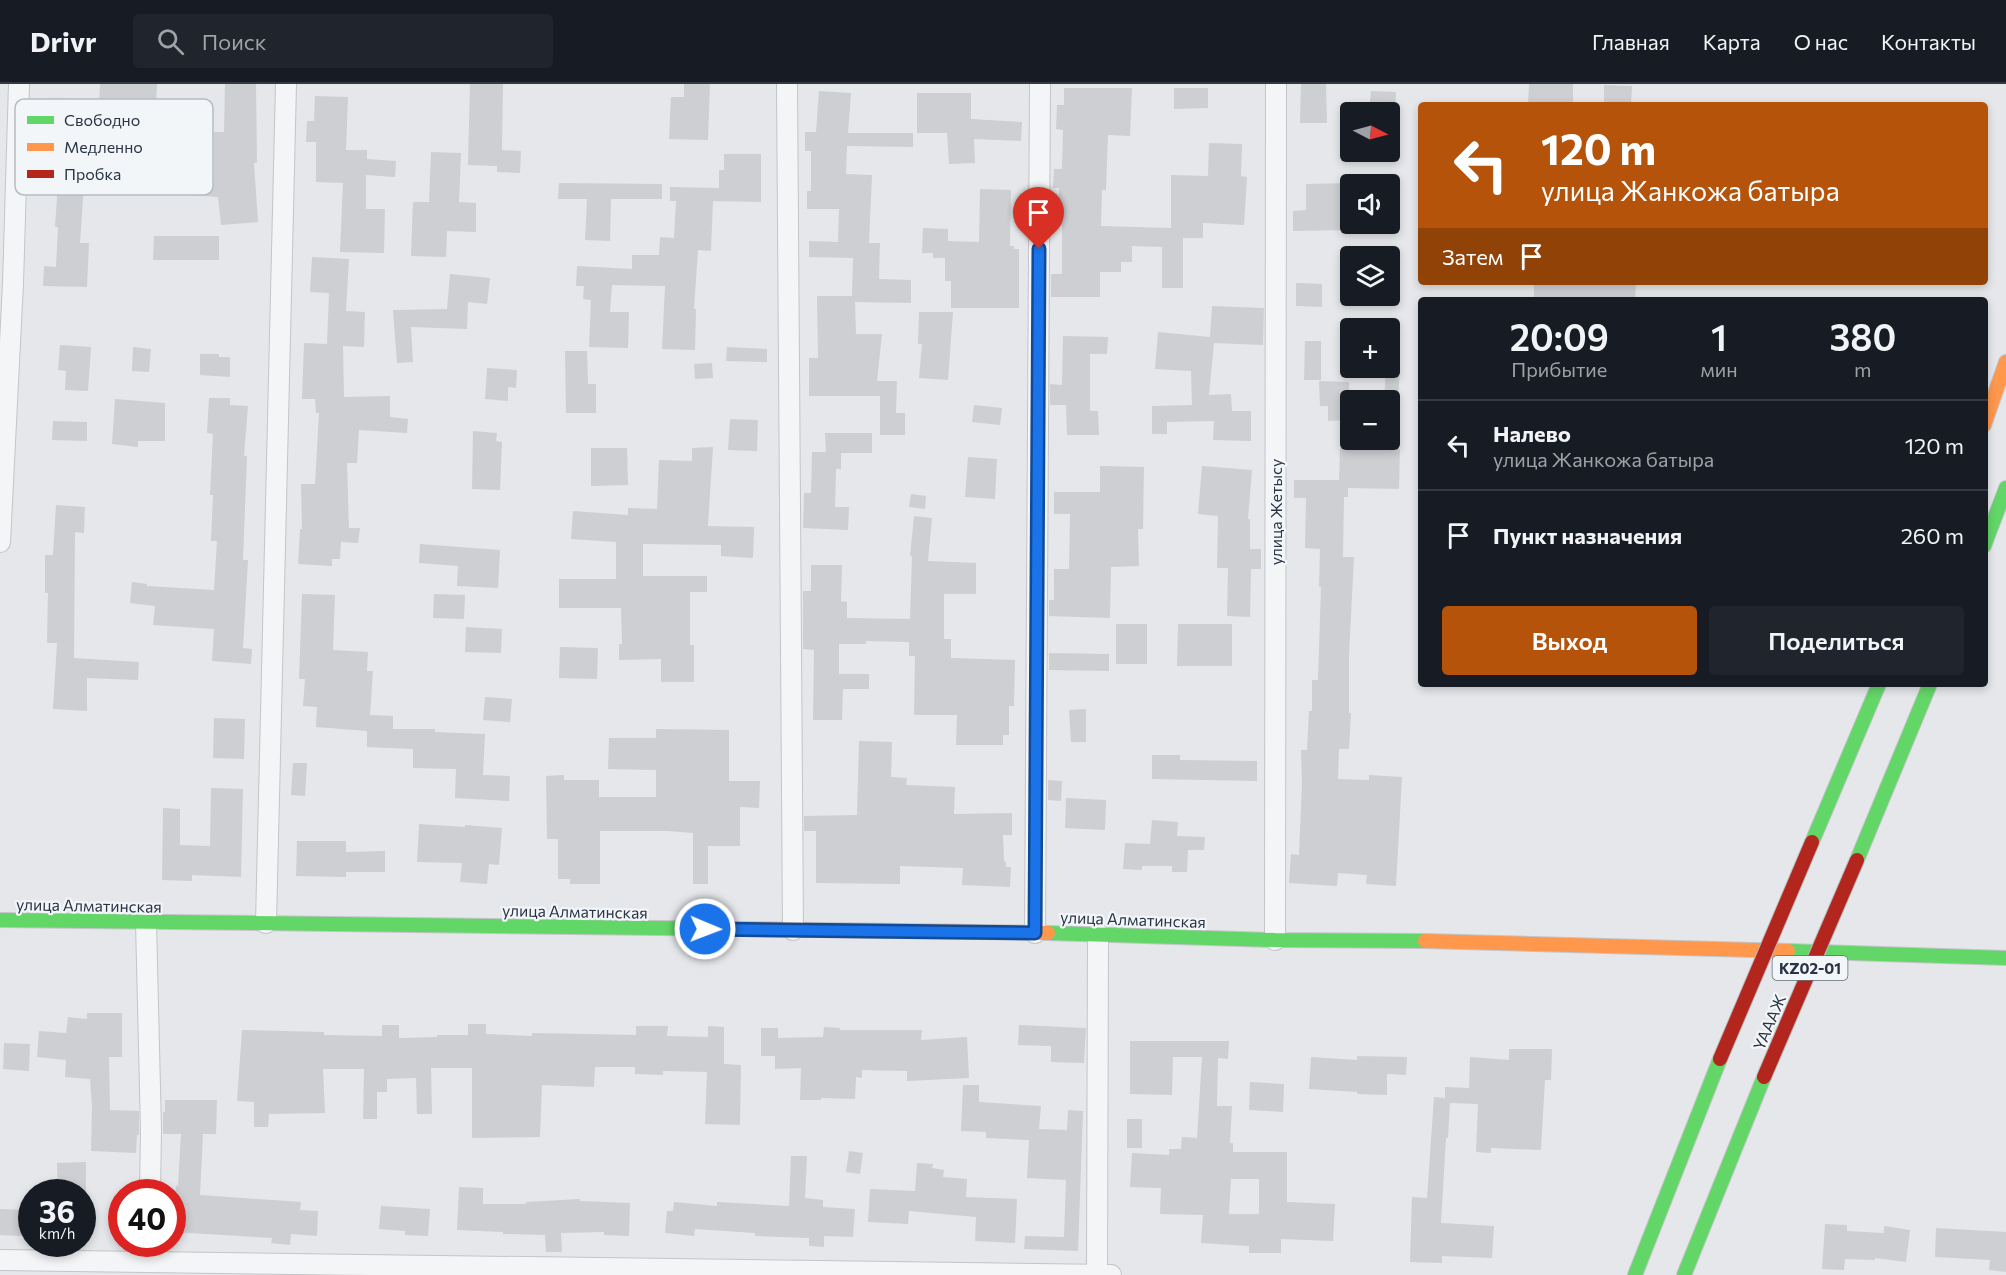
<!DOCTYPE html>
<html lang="ru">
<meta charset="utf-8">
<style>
:root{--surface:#171b24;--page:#20242c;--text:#f1f3f6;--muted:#9ea1a6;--line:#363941;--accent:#b45309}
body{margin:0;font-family:Commissioner,sans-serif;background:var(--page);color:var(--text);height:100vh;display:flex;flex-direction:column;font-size:22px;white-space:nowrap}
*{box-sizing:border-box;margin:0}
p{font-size:20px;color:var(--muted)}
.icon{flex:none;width:33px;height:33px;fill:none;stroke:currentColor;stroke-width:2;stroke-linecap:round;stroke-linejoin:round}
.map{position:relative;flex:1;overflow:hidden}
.panel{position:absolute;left:1418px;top:213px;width:570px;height:390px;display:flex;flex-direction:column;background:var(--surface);border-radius:6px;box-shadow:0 3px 9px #0003}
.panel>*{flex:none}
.guide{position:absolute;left:1418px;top:18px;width:570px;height:183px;border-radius:6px;box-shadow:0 3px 9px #0003;background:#b45309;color:#fff;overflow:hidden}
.needle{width:39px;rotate:96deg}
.fabs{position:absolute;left:1340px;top:18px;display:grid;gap:12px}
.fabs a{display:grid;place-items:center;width:60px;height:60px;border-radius:6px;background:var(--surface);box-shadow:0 3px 9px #0003;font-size:30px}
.speed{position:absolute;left:18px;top:1095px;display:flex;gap:12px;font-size:30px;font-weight:700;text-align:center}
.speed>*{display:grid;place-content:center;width:78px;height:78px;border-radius:50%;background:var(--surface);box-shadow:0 3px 9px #0003;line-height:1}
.speed small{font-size:15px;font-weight:400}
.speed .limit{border:9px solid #d22;background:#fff;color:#111}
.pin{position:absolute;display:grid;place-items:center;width:51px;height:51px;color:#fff;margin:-62px -26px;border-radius:50% 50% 50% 0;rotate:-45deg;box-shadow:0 0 6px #0007}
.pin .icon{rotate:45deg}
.me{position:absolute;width:66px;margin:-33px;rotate:91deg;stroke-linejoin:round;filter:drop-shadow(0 0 4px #0008)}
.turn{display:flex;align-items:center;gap:21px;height:126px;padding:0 24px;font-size:27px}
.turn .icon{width:78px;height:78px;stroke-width:2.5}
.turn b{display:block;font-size:42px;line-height:51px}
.then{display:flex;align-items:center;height:57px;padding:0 24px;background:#0003;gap:12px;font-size:22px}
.eta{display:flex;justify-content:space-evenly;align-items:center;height:102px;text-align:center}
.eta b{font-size:36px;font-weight:600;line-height:42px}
.action{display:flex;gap:12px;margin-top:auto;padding:12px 24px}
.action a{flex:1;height:69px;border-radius:6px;background:var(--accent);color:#fff;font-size:24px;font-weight:600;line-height:69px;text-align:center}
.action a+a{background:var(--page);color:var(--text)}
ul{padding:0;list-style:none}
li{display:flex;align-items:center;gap:18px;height:90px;padding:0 24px;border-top:2px solid var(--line)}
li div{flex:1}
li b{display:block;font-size:22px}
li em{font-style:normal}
header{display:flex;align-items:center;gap:36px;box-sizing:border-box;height:84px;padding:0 30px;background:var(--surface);border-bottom:2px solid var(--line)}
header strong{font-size:28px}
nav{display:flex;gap:33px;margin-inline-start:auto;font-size:21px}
.search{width:420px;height:54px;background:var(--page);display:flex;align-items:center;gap:15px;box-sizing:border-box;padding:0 21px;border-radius:6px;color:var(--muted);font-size:22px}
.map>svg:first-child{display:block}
.building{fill:#cdcfd3;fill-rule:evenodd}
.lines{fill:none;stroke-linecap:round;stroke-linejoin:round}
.street-casing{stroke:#c3c5c8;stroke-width:22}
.fast-casing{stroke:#c3c5c8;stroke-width:16}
.slow-casing{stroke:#c3c5c8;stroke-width:16}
.street{stroke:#f4f5f7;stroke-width:20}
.fast{stroke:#63d668;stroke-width:14}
.slow{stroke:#ff974d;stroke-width:14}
.jam-bridge-casing{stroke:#b7babf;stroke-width:16;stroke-linecap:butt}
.jam-bridge{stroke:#b3261e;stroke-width:14}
.route-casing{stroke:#114b97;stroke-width:15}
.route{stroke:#1a73e8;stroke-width:10}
.labels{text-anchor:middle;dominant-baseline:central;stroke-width:4.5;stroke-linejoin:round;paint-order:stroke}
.shield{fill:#f3f6f9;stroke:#666e7b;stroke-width:1.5}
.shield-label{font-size:15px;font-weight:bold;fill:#2a3445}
.street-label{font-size:16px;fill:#2a3445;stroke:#f3f6f9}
.key{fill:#f3f6f9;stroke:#b7bcc3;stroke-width:1.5}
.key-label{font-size:16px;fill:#2a3445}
</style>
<header>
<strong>Drivr</strong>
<div class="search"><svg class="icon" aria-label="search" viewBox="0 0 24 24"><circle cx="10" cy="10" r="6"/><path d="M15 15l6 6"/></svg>Поиск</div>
<nav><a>Главная</a><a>Карта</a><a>О нас</a><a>Контакты</a></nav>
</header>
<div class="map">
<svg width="2006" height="1191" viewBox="0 0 2006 1191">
<rect width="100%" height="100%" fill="#e5e7ea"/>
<path class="building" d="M100,0H157L155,46L116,45L115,79L125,80V96L75,94L76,71L49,70L51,14L72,15L71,45L98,46Z
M225,0H256L257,79H254L258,138L221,141L218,113L158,109L159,95L214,98V48H224Z
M470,0H503L502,66L521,67L520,89L497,88V82L468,81Z
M684,0H710L708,56L669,55L671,13H684Z
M1301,0H1326L1327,39H1300Z
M1529,0H1573V21H1528Z
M1604,1L1632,2L1631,21H1604Z
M1064,4H1132L1130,52L1108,51L1106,106H1102L1101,142L1171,144V91L1208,92L1209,59L1242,60L1241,92L1247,93L1244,141L1203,139V154H1183V204H1162V163L1132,162V178H1121V188H1100V213H1051V190H1062V142H1058L1059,104H1053L1054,85H1062L1063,46L1056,45L1057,21H1064Z
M1174,4H1208V24L1174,25Z
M819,7L851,9L848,49H913V63L847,62L846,90L872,91L869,159H880L879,195L911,196V219L855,218L856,250H882L877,297H897L896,329H905V351H880V312H809V274H818L817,212H852L853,174L809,173V157L838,158L839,125H807V107H811V67H805V48H816Z
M1371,7L1396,8L1395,28H1369Z
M917,9H971V35L1022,38L1021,57L974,55L975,79L949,80L947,49H917Z
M315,12L348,13L346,66H367V75L396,77L395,93L366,91V125H385L384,169L340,168L343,99L316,98V58H306L307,37H314Z
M431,68L461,69L459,118L476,119V148L447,147L446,173L411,172L413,118H429Z
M724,70H761V118L713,117L711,167L698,166L694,225H696L695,266L662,265L665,202L612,201L610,228H629L628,264L589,263L591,216L583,215L584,202H576L577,182L632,185V171H659L660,153L674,154L676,117H670V103L719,104V86H724Z
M58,99L84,100L80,159H89L87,203L43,202L44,182L56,183L58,143H55Z
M559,99L662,100V115H611L610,157L585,156L587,115H558Z
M1350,99V146L1293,147V127L1306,126V100Z
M980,105L1011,106L1010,162H1014V165H1019V224H951V197H945V174H933V169H922L923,144L948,145V157L979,158Z
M154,152H219V176H153Z
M312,173L349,175L346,227L365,228L364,263L343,262L344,313L390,312V333L408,335L407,349L359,346L357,379H347L349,444H360L358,459L341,458L340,475H332V482L298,480L300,445H302L301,400H315L319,329H316L315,315H302L304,259L327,260L329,209L310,208Z
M450,190L490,194L487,220L468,218L467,245L411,243L413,278L397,279L393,226L447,225Z
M1569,198H1636L1635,216H1534V200H1569Z
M1296,199L1322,200V223L1296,222Z
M1212,222L1264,224L1263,261L1214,259L1209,311L1231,310L1232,327H1251V357L1213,356L1214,337L1167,338V350H1152V322L1192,321L1191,287L1155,285L1158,248L1210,253Z
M919,228H953L948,296L919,294L922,260H918Z
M1063,252L1108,253L1107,270H1090V327H1098L1099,351H1067L1066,321H1050V300L1062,301Z
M1305,257H1321V296H1304Z
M60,261L91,263L88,307L65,306L66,287L58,286Z
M133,263L151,265L149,288L132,287Z
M727,263L767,265V278L726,277Z
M565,267H587L588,300H596V329H566Z
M200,270H219V273H230V293L200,291Z
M712,279L713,294L695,295L694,280Z
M487,284L517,286L516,304L508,303V317L485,315Z
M1386,284H1400L1398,318L1384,316Z
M1319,297L1349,298L1350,336L1328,337V322H1320Z
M209,314H230V321L248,322L244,372H247L243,476H248L243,564L252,565L251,580L212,577L214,545L153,541L155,522L130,519L132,498L147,500V502L214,506L217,457H211L213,411H210L213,350L207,349Z
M115,315L165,319V357H138V363L112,360Z
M974,321L1002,324L1000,341L972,338Z
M730,335L758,336L757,367L728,366Z
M53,337L87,338V357L52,356Z
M473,347L497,349L496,357L502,358L500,406L472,405Z
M825,349H872V369H841V385H836L835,423H849L848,446L803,444L804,409H811L812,368H826Z
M713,363L708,442L754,443L753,474L721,472V461L643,460V492H707V508H690V561H694V598H661V575L619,576V560H622L621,524H559V495H616V458L571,455L573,427L628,431V424L657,425L659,376L692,377V364Z
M1340,363L1400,365L1399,405L1348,404V413H1344L1343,473H1354L1349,571V629H1351L1349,665H1339L1338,695L1369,696V691L1402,693L1396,802L1366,800L1367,791L1338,789L1337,802L1289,799L1291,770L1299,771L1302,699L1301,666H1307L1309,627H1312V596H1318L1321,503H1319L1320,465L1305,464L1306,414H1294V396H1339Z
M591,364H627L628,401L591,402Z
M968,373L997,375L995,415L965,413Z
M1100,382L1144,383L1143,445H1138L1139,482L1111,483L1110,534L1049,532V516H1054V485H1069L1070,430H1054V408H1100Z
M1202,382L1252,386L1248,435H1250V465H1261V485H1251L1250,533L1227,532L1228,484H1217L1218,432L1198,430Z
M911,410L926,412L925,425L909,423Z
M56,421L85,423L84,449L75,448L74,574L139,578L138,596L87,594V627L53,625L57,559H47L48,509H45V471H53Z
M914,432L932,434L928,477L976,479V510H944V555H951V574L1015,576L1014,622H1009V651H1003V661H956L957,631H914L915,572H909V558L866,557V560H839V590H869V605H843L842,636H813L814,566L803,565V507H811V481H842L841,517L847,518V534L910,535L912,472H910Z
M420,460L500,466L498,504L457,502L458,482L419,479Z
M302,510L335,511L333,566L368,568L367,587H373L370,631L393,632V645H435V648L485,650L483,691L510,692L509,717L455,714L456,685L413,684V665L367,663V647L316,643L317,623L303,622L305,595H299Z
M434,510L465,511L464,535L433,534Z
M1116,540H1147V580H1116Z
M1178,540H1232V582H1177Z
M466,543L502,545L501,569L465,568Z
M560,563L598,564L597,595L559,594Z
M1049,569L1109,570V587L1049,586Z
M485,613L512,615L510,638L483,636Z
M1086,625V658H1071L1069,626Z
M214,634L245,635L244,675L213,674Z
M656,645L729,646V697H760L759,724L740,723V762H708V800H693V749L668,747H600V800H570V795H558V755H547L546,692L564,691V696H599V713H656V686L608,685L609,654H656Z
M859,657L892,658L891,693L907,694L906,701L955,703L954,730L1012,729V751H1003L1004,777L1006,778V783H1011L1010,803L962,801L963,784L900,782V800L816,799V747H804V732L857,731Z
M1152,671H1180V676L1257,677V697L1152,695Z
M293,679H307L305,712L291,711Z
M1048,696L1062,697L1061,717L1048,716Z
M211,704L243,705L241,793L192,791V797L162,796L163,724L180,725V761L210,762Z
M1066,714L1106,716L1105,746L1065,744Z
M1152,736L1178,738L1177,752L1205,753L1204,766H1188L1187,788H1172V782H1142V786L1123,785L1125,759L1150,760Z
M419,740L465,743V741L502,744L499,781L489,780L487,800L460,798L462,779L417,778Z
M297,757H346V768L385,767V788H346V793L296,792Z
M87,929H122V973H109L110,1026L139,1027V1051H137L136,1069L91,1067L92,1022L90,995L65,993L66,976L37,973L39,947L66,949L68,933L87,935Z
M468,940H486V950L532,952V949L636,951V942H668L667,952L708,953V942L724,943V980L741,981L740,1041L705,1040L707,988L663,987V991L635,990V983H595L594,1003L542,1001L540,1053L472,1054V984H431L432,1030H417L416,994L387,995V1008H377V1035H363L364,985H323L325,1029L269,1030L268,1043H254V1018L237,1017L242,946L324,948V951L382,952V941H399V954L437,953V951H468Z
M1019,941L1086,944L1084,979L1051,978V962L1018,961Z
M824,943L840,944V946H922L921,956L967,953L969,994L907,997V987L862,986V994L856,993L855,1015L821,1014V1016H800L801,984L775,985V972H761V944H778V954L823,953Z
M1130,957H1229L1228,975L1218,974L1217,1022H1232L1230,1059H1233V1068H1287V1118L1335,1120L1333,1157L1281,1155V1169H1249V1162L1201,1159L1203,1131L1160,1130L1161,1104L1130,1103L1132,1069L1169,1071V1065H1181L1182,1053L1197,1054L1202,973H1173L1172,1011L1130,1010ZM1231,1095H1259V1130H1229Z
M4,959L30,960L29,987L3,985Z
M1509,965H1552L1551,996H1545L1541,1066L1491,1064V1069L1476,1068L1478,1020L1450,1019L1448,1054H1446L1441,1139L1494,1142L1492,1174L1442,1172V1179L1410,1178L1412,1113L1427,1114L1434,1013L1445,1014V1003L1469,1004L1470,973L1509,976Z
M1357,972L1407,973L1406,991L1387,990V1011L1357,1010V1008L1309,1005L1311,973L1357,976Z
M1250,998L1284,1000L1283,1028L1249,1026Z
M963,1001H979V1018L1041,1022L1039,1045L1067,1046L1068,1026L1083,1027L1078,1167L1024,1165L1025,1152L1064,1153L1066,1096L1027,1094L1029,1056L986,1054V1048L961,1047Z
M165,1016H217L216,1050H203L200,1111L301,1118L300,1126L318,1127L317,1152L291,1150L290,1161L271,1159L272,1154L173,1148L176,1101L178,1102L181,1050H163V1028H165Z
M1127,1035H1142V1064H1127Z
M849,1067L863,1069L860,1090L846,1088Z
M791,1072H807L805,1114L823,1116V1123L855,1125L853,1153L824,1152V1163L809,1162V1154L755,1152V1149L695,1145L694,1152L665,1149L667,1127H673L674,1118L717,1122V1118L789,1122Z
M86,1078V1108H58L57,1079Z
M917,1079L933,1080L932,1084L944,1086L943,1093L967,1095L966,1113L1017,1115L1015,1159L975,1157L976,1133L909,1127L908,1140L868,1138L870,1105L915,1107Z
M459,1103L483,1104V1120H526V1118L580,1115V1117L630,1119L629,1152L604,1151V1148L561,1149L562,1168H546L545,1151L503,1150V1148L457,1146Z
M381,1122L430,1125L428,1152L405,1151V1147L379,1145Z
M0,1125L24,1126L22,1152L0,1151Z
M1825,1140L1847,1141V1147L1884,1149V1142L1910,1146L1906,1178L1875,1174V1176L1845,1175L1844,1186L1822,1185Z
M1936,1144L2006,1148V1188L1989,1186L1990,1176L1935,1173Z"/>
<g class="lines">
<g class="street-casing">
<path id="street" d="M787,0L793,846
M0,458L13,199L19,0
M146,838L151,1046L150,1108
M266,839L286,0
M1035,849L1040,0
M1275,856L1276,0
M0,1176L1111,1191
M1097,1191L1098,850"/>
</g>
<g class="fast-casing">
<path id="fast" d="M1984,462L2006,404
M1812,758L1879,600
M1857,776L1930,600
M0,836L743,845
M1048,849L1275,856L1425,857
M1788,867L2006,874
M1635,1191L1720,975
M1684,1191L1764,993"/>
</g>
<g class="slow-casing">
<path id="slow" d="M1984,341L2006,278
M743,845L1048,849
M1425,857L1788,867"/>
</g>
<use href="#street" class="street"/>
<use href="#fast" class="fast"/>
<use href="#slow" class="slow"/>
<g class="jam-bridge-casing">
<path id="jam-bridge" d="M1720,975L1812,758
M1764,993L1857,776"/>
</g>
<use href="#jam-bridge" class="jam-bridge"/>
</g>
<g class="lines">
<g class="route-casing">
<path id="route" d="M705,845L1035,849L1039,165"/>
</g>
<use href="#route" class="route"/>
</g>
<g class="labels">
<rect class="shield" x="1772.5" y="872" width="75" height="24" rx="4.5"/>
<g class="shield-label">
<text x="1810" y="884">KZ02-01</text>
</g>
<g class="street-label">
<text transform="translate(1275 428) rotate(-90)">улица Жетысу</text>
<text transform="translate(89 821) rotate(1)">улица Алматинская</text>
<text transform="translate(575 827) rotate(1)">улица Алматинская</text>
<text transform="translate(1133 835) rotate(2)">улица Алматинская</text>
<text transform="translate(1769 938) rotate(-67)">ҮАААЖ</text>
</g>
</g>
<rect x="15" y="15" width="198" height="96" rx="9" class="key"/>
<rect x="27" y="32" width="27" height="8" fill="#63d668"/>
<rect x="27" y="59" width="27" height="8" fill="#ff974d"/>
<rect x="27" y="86" width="27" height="8" fill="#b3261e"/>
<g class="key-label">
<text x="64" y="42">Свободно</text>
<text x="64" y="69">Медленно</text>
<text x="64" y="96">Пробка</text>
</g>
</svg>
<div class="fabs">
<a><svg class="needle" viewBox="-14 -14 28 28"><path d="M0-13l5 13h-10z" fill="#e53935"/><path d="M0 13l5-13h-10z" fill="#9ea1a6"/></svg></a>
<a><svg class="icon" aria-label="sound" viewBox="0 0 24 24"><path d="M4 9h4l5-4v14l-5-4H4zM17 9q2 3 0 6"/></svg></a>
<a><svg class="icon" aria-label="layers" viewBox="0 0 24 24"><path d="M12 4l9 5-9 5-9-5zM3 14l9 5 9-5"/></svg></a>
<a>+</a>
<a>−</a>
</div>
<div class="speed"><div>36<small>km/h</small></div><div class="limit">40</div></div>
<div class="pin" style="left:1039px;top:165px;background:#d93025"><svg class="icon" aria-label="arrive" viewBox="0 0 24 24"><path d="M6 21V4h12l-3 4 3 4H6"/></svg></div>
<svg class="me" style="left:705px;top:845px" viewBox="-20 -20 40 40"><circle r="17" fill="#1a73e8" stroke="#fff" stroke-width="3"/><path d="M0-11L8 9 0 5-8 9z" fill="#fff"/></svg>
<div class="guide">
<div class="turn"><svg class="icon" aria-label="left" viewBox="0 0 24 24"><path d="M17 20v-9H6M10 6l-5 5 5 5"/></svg><div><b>120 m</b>улица Жанкожа батыра</div></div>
<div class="then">Затем<svg class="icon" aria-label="arrive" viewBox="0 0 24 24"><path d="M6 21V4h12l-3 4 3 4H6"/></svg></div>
</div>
<section class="panel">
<div class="eta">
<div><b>20:09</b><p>Прибытие</p></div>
<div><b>1</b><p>мин</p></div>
<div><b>380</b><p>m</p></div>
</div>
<ul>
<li><svg class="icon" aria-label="left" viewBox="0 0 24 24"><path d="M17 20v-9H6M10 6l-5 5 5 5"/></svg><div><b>Налево</b><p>улица Жанкожа батыра</p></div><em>120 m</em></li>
<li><svg class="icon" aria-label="arrive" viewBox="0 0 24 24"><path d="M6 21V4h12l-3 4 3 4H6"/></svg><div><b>Пункт назначения</b></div><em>260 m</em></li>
</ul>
<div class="action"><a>Выход</a><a>Поделиться</a></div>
</section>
</div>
